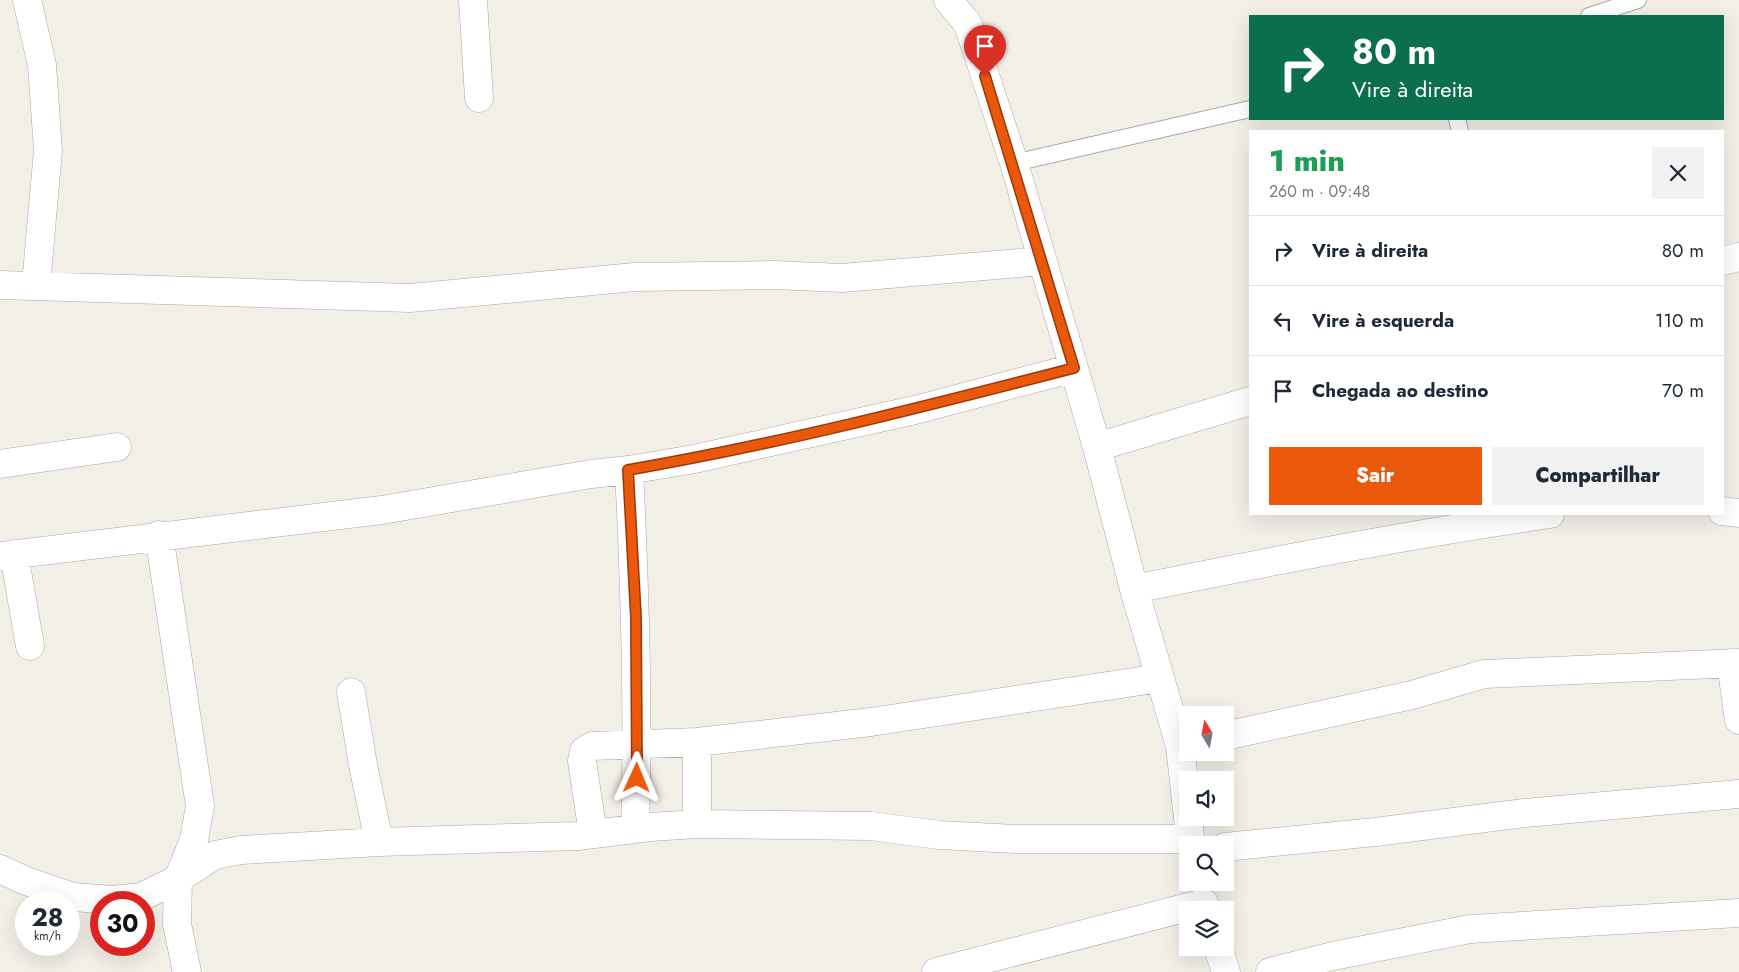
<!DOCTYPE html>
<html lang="pt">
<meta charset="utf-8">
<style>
:root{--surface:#fff;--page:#f2f2f3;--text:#1f2937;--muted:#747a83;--line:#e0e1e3;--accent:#ea580c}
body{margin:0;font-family:Jost,sans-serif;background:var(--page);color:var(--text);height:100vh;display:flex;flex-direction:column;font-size:19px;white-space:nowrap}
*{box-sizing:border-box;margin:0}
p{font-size:16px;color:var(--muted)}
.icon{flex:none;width:28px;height:28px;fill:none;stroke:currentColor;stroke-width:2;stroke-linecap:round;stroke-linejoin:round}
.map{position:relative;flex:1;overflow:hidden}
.details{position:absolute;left:1249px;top:130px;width:475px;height:385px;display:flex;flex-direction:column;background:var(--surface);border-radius:0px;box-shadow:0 5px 20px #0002}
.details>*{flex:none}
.top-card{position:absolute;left:1249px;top:15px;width:475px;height:105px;border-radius:0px;box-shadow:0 5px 20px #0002;background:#0b6e4f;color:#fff;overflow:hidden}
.needle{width:32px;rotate:350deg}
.controls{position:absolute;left:1179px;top:706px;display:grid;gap:10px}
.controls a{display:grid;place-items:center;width:55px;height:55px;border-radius:0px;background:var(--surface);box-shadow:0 5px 20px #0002;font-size:25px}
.speed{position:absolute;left:15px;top:891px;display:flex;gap:10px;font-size:25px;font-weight:700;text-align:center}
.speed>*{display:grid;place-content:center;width:65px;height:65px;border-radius:50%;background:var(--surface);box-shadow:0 5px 20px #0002;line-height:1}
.speed small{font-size:12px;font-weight:400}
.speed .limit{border:8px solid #d22;background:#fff;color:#111}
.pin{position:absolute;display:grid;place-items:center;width:42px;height:42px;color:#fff;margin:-51px -21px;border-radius:50% 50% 50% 0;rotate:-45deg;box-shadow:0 0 5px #0007}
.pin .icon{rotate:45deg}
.me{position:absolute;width:55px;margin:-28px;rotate:1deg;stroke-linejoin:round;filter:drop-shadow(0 0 4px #0008)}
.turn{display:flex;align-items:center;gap:18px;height:105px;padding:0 20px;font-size:22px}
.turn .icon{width:65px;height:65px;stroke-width:2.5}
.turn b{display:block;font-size:35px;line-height:42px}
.round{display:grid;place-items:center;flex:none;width:52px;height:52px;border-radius:0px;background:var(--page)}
.headline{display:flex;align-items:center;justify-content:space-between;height:85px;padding:0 20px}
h1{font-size:30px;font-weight:800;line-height:38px;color:#1e9e55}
.primary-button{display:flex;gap:10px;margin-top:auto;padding:10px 20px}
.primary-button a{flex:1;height:58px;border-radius:0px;background:var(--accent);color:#fff;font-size:20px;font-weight:800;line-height:58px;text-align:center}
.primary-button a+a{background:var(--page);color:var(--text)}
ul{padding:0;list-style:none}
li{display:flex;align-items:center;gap:15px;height:70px;padding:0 20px;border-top:1px solid var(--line)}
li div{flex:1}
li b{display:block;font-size:19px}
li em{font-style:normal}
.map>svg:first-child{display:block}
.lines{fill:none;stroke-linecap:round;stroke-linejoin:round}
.lane-casing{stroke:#a8a8a8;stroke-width:18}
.street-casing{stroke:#a8a8a8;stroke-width:29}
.lane{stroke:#fff;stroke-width:16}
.street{stroke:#fff;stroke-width:28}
.route-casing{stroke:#983908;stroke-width:12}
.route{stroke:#ea580c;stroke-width:9}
</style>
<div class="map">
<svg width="1739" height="972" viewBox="0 0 1739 972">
<rect width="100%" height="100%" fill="#f2efe7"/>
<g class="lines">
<g class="lane-casing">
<path id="lane" d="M1589,16L1638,0
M1457,119L1460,131
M1014,163L1250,109"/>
</g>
<g class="street-casing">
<path id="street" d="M27,0L42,65L48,150L36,285
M473,0L479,98
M948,0L968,24L1014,163L1097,447L1134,589L1180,746L1191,845
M1722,261L1739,257
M0,285L410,298L635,277L774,275L842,278L1043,261
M1097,447L1250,401
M0,464L117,447
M629,470C635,590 639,709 635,828
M1722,511L1739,513
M159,535L200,806L194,840L178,879L177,924L187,972
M14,554L30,646
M0,556L382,510L591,474L629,470L694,459L915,410L1074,368
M1134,589C1273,561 1410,534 1550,514
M1731,663L1739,720
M351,692L363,765L379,842
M1225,736L1412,695L1484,674L1739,663
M697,824V742
M593,834L582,761L584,751L592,746L697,742L871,722L1160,678
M1225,847L1375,832L1525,813L1739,794
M0,869L26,881L73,897L112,900L141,897L178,879L215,855L241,850L379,842L578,836L650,827L697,824L871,826L939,835L1015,839H1189
M1218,948L1226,972
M936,972L1204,903
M1270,972L1333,956L1470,929L1739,913"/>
</g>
<use href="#lane" class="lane"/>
<use href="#street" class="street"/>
</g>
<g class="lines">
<g class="route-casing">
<path id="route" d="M637,778L636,618L628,470C779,444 927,406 1074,368L985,76"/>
</g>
<use href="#route" class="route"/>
</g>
</svg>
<div class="controls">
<a><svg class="needle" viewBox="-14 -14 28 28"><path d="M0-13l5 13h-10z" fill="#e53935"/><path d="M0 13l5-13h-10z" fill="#747a83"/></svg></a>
<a><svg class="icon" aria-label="sound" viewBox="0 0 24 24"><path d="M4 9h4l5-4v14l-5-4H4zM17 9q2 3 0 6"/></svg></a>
<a><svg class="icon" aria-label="search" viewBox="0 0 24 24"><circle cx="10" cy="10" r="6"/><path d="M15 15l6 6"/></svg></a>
<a><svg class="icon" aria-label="layers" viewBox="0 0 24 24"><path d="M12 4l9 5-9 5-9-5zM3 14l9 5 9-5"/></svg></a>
</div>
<div class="speed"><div>28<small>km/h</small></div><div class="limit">30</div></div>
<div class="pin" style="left:985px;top:76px;background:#d93025"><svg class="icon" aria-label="arrive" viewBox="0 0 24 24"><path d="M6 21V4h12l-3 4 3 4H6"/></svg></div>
<svg class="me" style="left:637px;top:778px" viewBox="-20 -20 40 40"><path d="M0-17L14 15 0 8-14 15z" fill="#ea580c" stroke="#fff" stroke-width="4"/></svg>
<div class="top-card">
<div class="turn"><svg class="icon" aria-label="right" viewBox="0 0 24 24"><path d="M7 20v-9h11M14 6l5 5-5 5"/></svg><div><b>80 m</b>Vire à direita</div></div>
</div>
<section class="details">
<div class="headline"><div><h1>1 min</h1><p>260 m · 09:48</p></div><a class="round"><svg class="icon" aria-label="close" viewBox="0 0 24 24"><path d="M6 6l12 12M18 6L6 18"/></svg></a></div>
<ul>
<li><svg class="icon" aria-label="right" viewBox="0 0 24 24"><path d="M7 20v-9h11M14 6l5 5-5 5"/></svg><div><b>Vire à direita</b></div><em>80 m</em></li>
<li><svg class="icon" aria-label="left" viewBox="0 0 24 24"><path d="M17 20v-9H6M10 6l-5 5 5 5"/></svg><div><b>Vire à esquerda</b></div><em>110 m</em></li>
<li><svg class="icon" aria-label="arrive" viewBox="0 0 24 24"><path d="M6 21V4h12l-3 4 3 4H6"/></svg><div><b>Chegada ao destino</b></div><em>70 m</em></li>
</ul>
<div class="primary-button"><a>Sair</a><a>Compartilhar</a></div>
</section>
</div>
